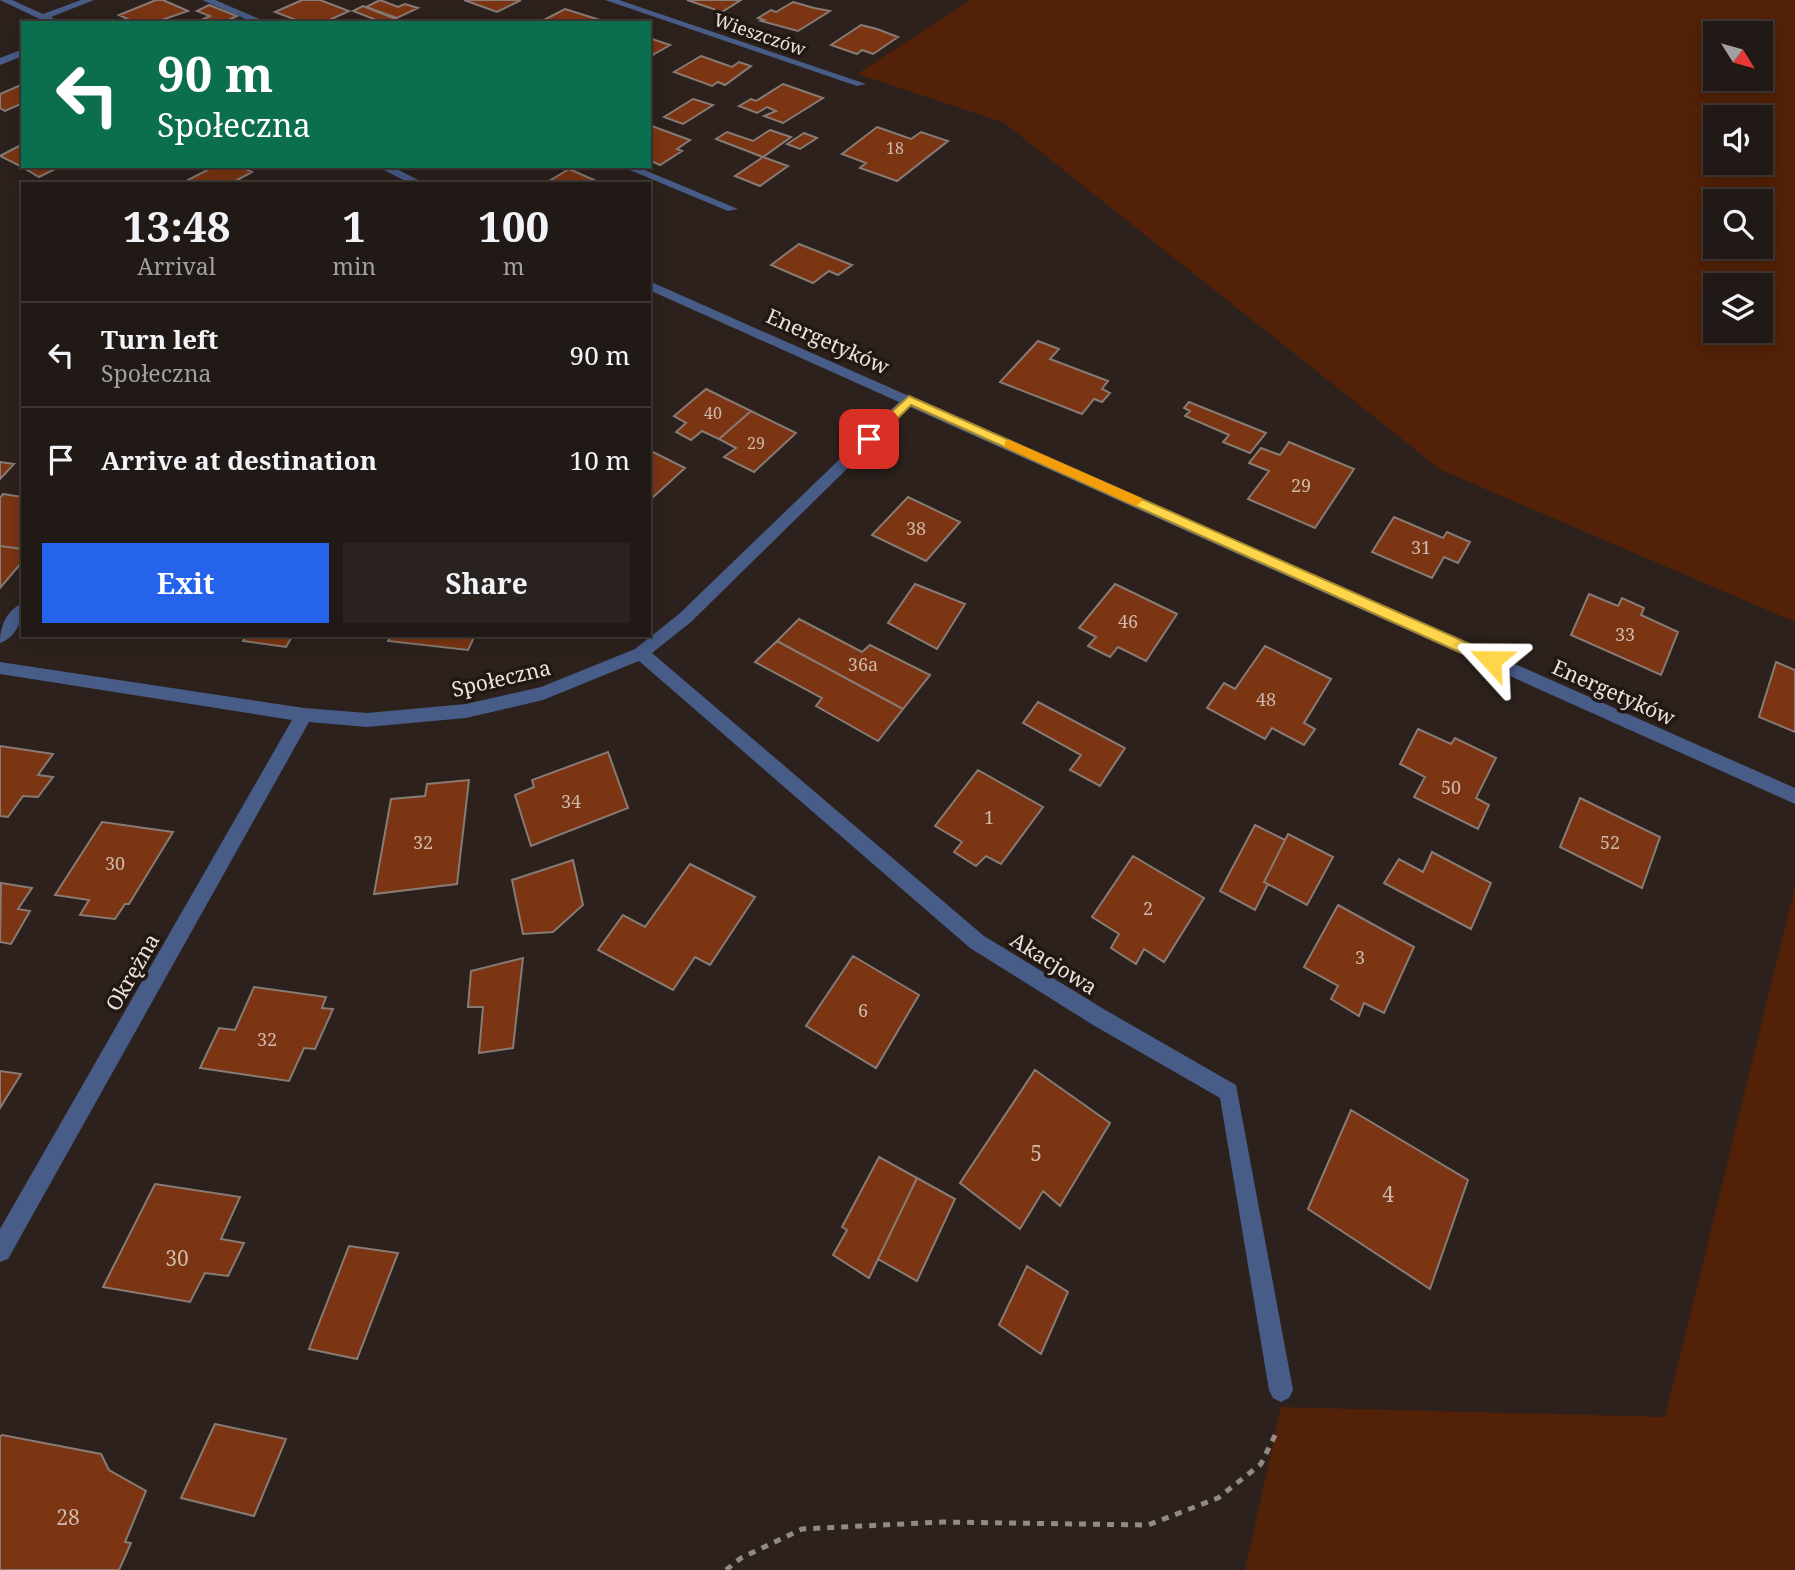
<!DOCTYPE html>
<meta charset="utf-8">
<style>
:root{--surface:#211916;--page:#29221f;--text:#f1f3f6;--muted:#a2a0a1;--line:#3e3835;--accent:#2563eb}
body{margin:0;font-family:"Noto Serif",serif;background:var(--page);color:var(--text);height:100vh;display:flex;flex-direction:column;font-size:26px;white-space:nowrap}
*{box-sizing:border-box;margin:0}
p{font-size:23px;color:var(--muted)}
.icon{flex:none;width:38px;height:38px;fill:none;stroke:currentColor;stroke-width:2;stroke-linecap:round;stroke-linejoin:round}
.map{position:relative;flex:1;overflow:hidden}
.side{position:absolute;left:21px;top:182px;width:630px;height:455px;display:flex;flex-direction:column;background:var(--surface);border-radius:0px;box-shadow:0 4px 18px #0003,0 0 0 2px var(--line)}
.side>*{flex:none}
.hud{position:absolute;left:21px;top:21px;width:630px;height:147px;border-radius:0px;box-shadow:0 4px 18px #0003,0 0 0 2px var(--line);background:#0b6e4f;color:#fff;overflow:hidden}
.needle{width:46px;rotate:127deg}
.tools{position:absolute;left:1703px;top:21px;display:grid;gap:14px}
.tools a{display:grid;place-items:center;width:70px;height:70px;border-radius:0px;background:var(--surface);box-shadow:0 4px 18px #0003,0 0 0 2px var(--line);font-size:35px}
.pin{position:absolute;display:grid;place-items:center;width:60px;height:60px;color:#fff;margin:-30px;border-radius:14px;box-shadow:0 4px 10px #0006}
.me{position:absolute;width:77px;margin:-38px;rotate:294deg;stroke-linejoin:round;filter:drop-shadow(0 0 5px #0008)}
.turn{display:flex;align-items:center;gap:24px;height:147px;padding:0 21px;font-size:32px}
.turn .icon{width:91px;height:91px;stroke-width:2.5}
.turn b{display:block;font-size:49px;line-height:60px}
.eta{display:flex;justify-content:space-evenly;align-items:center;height:119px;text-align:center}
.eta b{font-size:42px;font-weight:700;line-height:49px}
.button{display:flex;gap:14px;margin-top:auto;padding:14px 21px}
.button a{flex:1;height:80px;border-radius:0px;background:var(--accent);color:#fff;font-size:28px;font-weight:700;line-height:80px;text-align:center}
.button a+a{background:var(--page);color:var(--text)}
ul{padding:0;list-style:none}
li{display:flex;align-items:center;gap:21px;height:105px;padding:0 21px;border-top:2px solid var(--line)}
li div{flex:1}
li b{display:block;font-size:26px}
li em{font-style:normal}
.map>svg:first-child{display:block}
.green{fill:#532107;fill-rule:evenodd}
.building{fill:#7b3512;stroke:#887b75;stroke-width:2}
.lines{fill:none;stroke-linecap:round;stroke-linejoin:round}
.path{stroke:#938986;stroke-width:5;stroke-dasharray:7 7;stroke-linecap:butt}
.minor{fill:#485c88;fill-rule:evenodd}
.route{fill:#ffd54a;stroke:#a68a30;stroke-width:2}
.slow{fill:#f59e0b}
.labels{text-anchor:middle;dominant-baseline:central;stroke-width:7;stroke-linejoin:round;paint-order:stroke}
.far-number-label{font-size:16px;fill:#cfb8ac}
.far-street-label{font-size:18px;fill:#ebe3e0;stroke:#221813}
.number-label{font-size:18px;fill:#cfb8ac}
.street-label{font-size:21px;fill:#ebe3e0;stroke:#221813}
.near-number-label{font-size:21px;fill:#cfb8ac}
</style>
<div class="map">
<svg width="1795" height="1570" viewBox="0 0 1795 1570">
<rect width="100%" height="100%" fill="#2c211d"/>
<path class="green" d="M970,0H1795V622L1441,470L1003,122L857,74ZM1715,33H1760V79H1715ZM1715,117H1760V163H1715ZM1715,201H1760V247H1715ZM1715,285H1760V331H1715Z
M1795,887V1570H1245L1281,1407L1665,1417Z"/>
<path class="building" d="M156,0H163L188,11L153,23H136L119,15Z
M302,0H320L349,11L323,23H304L275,12Z
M380,0L398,7L405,4L418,8L397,18L366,7Z
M464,0H521L497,12Z
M687,0H741L722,12Z
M793,2L814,8L830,11L798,31L761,21L764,20L758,18L771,10L776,12Z
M209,5L237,16L222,23H195L210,16L197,11Z
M363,6L406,23H384L353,11Z
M565,9L597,19L590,23H538Z
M861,25L877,29L898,37L873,54L862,50L857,54L831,45Z
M649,38L670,45L649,57Z
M701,56L732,67L739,62L751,66L725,85L718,82L712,86L674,72Z
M23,84V103L5,111L0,108V94Z
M783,84L823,98L783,123L764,116L776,111L767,107L757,113L739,106L751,99L756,101Z
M693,99L713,105L683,124L664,117Z
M649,125L690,140L677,149L682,151L660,165L649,160Z
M877,127L911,139L921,132L948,141L897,181L860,168L866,163L842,154Z
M770,130L791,137L763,157L716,139L727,132L753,141Z
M804,133L817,138L800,149L787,144Z
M23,144V166H28L24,168L0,156Z
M763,157L788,166L760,186L735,176Z
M28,166H61L39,177L24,168Z
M215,166H239L252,172L230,184H191L186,181Z
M569,169L603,184H544Z
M799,244L852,265L838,275L829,271L813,283L771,265Z
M1038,341L1059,349L1050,359L1108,381L1102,389L1110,393L1102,402L1094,399L1082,414L1000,382Z
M706,389L751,411L719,439L702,431L691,440L676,432L686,423L674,416Z
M1189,402L1266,433L1250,453L1223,442L1229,435L1185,416L1190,411L1184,408Z
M751,411L796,433L754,472L724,457L736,448L719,439Z
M1289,442L1354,469L1315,528L1248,499L1269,471L1249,463L1261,448L1280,455Z
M649,450L685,468L652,498L649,497Z
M0,462L14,464L0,479Z
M3,494L23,497V549L0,546V498Z
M908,497L960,522L926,561L872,535Z
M1394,517L1443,538L1447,532L1470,542L1458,563L1444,557L1432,578L1372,552Z
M0,546L23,549V561L0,588Z
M915,584L965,604L937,649L888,623Z
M1115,584L1177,614L1146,661L1118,647L1110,657L1088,646L1096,637L1079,628Z
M1589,594L1618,606L1622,598L1644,608L1641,615L1678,632L1661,675L1571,635Z
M799,619L862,652L870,645L930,675L903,709L777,641Z
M246,635H293L286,647L243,641Z
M391,635H475L468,650L388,641Z
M777,641L903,709L878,741L816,706L822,698L755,662Z
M1265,646L1331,679L1304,723L1315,729L1304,745L1272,728L1265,739L1207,708L1224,683L1235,689Z
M1776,662L1795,670V732L1759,717Z
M1038,702L1125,748L1100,786L1070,770L1081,755L1023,723Z
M1418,729L1451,744L1455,738L1496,758L1476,798L1489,805L1478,829L1414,797L1425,777L1400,764Z
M0,746L53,754L38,775L53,777L38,797L23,796L8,817L0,816Z
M608,752L628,808L531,846L515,795L534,787L532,780Z
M978,770L1043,807L1001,864L986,856L976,866L954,852L962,842L935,826Z
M469,780L457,884L374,894L391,799L425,796L427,784Z
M1580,798L1660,837L1642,888L1560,847Z
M102,822L173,832L129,904H125L115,919L80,915L89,900L55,895Z
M1255,825L1285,840L1264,882L1268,884L1255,910L1220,891Z
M1288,834L1333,857L1307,905L1264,882Z
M1432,852L1491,883L1471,929L1384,883L1399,859L1423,872Z
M1133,856L1204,898L1164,962L1144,949L1136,964L1111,948L1119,934L1092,917Z
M573,860L583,905L553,932L523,934L512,880Z
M690,864L755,897L710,965L695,957L673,990L598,950L623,915L645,927Z
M1,883L32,888L18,909L30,911L11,944L0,942Z
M1338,905L1414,947L1384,1013L1364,1003L1359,1016L1331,999L1338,986L1304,967Z
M853,956L919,995L876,1068L806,1026Z
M523,958L513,1048L479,1053L483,1007H468L471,971Z
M254,987L326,997L322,1008L333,1009L315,1049L304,1048L289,1081L200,1068L219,1028L235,1030Z
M1035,1070L1110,1123L1060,1206L1043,1191L1020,1229L960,1183Z
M0,1071L21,1074L0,1108Z
M1351,1110L1468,1180L1430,1289L1308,1209Z
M879,1157L917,1178L869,1278L833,1255L847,1230L842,1227Z
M917,1178L955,1199L917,1281L878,1259Z
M155,1184L240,1197L221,1239L244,1243L228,1276L205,1273L190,1302L103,1287Z
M349,1246L398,1253L357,1359L309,1349Z
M1027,1266L1068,1292L1041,1354L999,1325Z
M215,1424L286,1439L254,1516L181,1498Z
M2,1435L101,1454L109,1470L146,1491L125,1542L131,1543L119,1570H0V1437Z"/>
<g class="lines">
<path class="path" d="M726,1570L741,1558L802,1529L942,1522L1148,1525L1218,1498L1261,1464L1278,1429"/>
<path class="minor" d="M0,0H12L43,14L81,0H94L51,17L61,23H48Z
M202,0H215L269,23H255Z
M605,0H619L866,84L857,86Z
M23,49V56L0,65V58Z
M376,166H391L426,184H411Z
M620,166H635L738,209L728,211Z
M649,281L1795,788V804L910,407L691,622L652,653L984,936L1107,1011L1236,1085L1293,1390L1289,1398L1281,1402L1273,1398L1269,1390L1220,1098L1093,1025L970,948L639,661L543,700L466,718L367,727L309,722L8,1259L0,1262V1229L292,720L0,674V662L304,708L367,713L466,704L541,687L635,649L679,614L899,402L649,290Z
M23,603C23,619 17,637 0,643C0,627 6,610 23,603Z"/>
</g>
<path class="route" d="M909,396L1497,656L1499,660L1497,664H1486L911,405L874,442H865V436Z"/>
<path class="slow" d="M1009,440L1141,498L1142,501L1136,506L1131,504L1005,447V441Z"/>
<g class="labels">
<g class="far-number-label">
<text x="895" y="148">18</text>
<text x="713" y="413">40</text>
<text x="756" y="443">29</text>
</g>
<g class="far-street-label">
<text transform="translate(760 34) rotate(19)">Wieszczów</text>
</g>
<g class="number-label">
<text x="1301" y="485">29</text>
<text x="916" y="528">38</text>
<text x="1421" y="547">31</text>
<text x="1128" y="621">46</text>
<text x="1625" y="634">33</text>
<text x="863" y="664">36a</text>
<text x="1266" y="699">48</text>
<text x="1451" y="787">50</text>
<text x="571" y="801">34</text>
<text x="989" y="817">1</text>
<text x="423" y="842">32</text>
<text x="1610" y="842">52</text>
<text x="115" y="863">30</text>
<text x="1148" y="908">2</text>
<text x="1360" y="957">3</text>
<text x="863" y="1010">6</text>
<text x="267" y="1039">32</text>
</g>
<g class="street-label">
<text transform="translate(828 341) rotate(24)">Energetyków</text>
<text transform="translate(501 678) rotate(-13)">Społeczna</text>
<text transform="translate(1614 692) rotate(24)">Energetyków</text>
<text transform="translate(1054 963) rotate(32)">Akacjowa</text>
<text transform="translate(132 972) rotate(-60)">Okrężna</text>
</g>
<g class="near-number-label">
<text x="1036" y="1153">5</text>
<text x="1388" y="1194">4</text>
<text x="177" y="1258">30</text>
<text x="68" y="1517">28</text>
</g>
</g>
</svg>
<div class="tools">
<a><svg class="needle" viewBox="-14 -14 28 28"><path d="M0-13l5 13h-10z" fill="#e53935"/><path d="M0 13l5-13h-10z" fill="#a2a0a1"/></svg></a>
<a><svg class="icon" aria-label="sound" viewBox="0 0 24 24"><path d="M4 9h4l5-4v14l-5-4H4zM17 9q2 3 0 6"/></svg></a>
<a><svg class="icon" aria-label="search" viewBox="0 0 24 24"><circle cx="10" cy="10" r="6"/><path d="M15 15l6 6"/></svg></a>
<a><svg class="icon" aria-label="layers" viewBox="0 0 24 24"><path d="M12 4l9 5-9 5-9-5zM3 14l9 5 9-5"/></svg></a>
</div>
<div class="pin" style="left:869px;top:439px;background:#d93025"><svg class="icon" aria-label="arrive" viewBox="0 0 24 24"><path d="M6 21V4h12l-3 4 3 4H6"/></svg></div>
<svg class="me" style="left:1491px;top:660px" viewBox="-20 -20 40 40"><path d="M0-17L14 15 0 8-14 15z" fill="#ffd54a" stroke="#fff" stroke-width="4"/></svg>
<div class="hud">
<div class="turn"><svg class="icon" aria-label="left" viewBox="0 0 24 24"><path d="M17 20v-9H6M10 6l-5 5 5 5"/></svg><div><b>90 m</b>Społeczna</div></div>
</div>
<section class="side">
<div class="eta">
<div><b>13:48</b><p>Arrival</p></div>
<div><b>1</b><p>min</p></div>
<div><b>100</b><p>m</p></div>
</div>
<ul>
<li><svg class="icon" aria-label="left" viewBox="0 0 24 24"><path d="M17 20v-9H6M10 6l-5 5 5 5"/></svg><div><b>Turn left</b><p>Społeczna</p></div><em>90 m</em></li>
<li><svg class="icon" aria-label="arrive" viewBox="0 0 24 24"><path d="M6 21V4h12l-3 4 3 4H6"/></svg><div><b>Arrive at destination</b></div><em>10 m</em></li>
</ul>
<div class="button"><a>Exit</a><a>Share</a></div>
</section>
</div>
